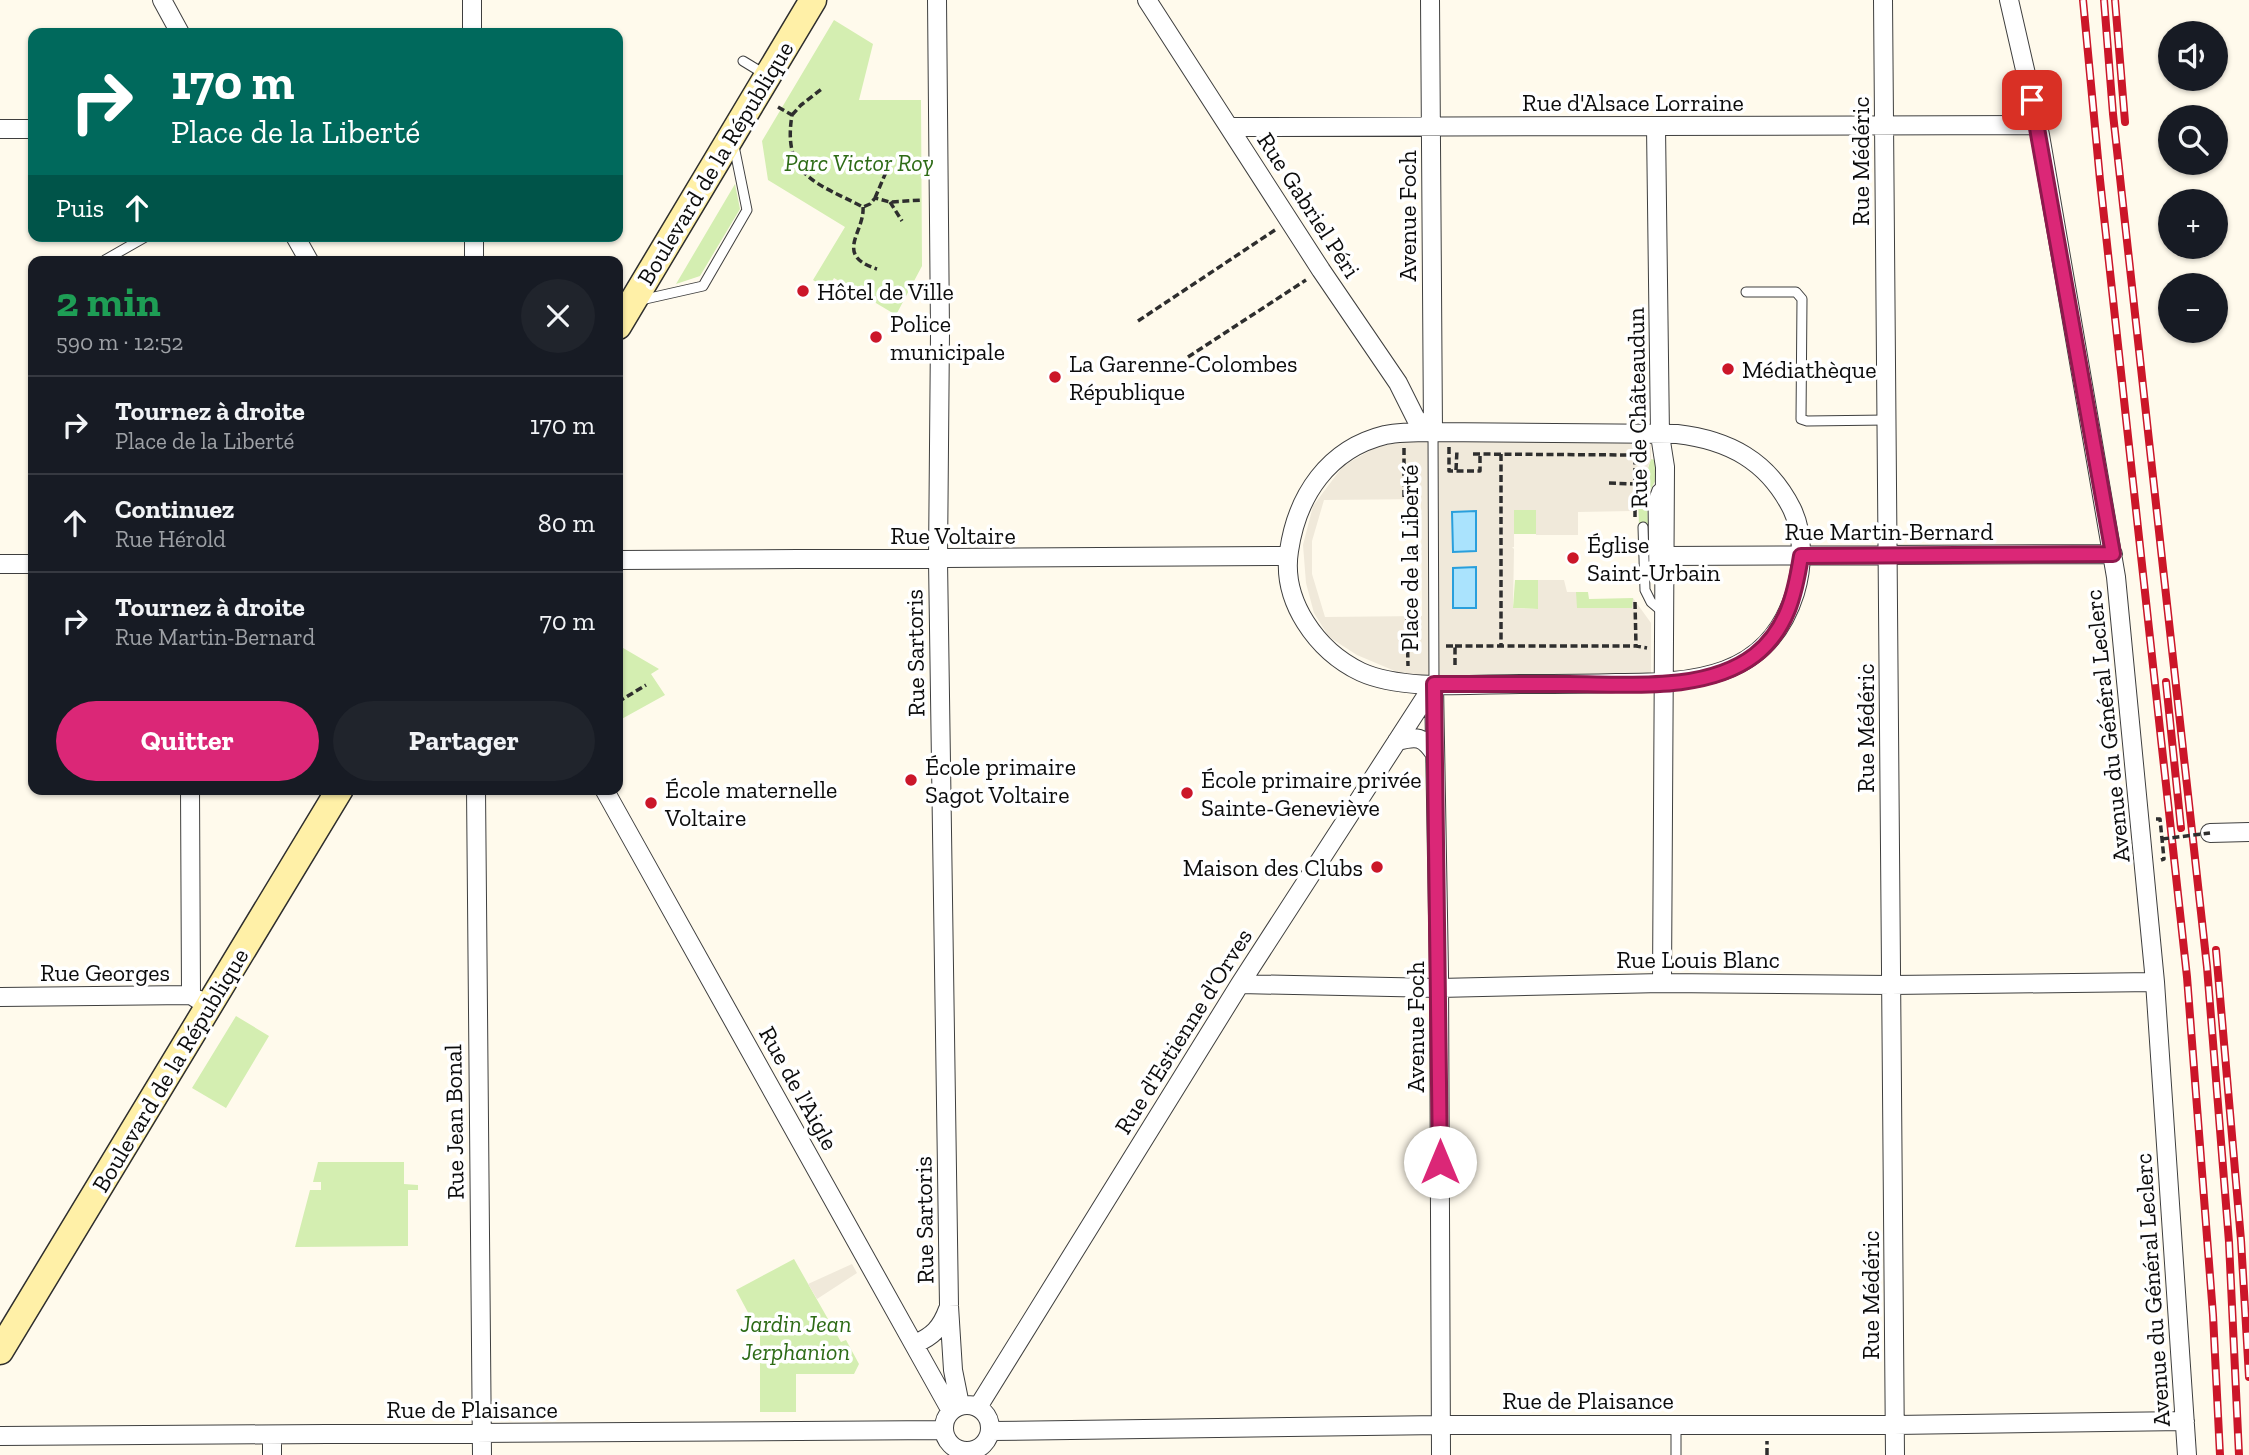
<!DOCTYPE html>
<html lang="fr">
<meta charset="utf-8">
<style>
:root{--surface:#171b24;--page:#20242c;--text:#f1f3f6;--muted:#9ea1a6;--line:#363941;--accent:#db2777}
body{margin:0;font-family:"Zilla Slab",serif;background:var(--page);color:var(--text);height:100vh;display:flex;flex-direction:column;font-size:26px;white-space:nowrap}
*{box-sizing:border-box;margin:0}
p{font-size:23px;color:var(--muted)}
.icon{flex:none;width:38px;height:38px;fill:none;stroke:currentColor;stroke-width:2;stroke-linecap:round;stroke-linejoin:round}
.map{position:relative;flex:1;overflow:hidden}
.drawer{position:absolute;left:28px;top:256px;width:595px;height:539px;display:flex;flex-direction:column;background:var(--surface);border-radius:14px;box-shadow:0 2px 5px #0004}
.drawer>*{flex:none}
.guide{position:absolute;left:28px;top:28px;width:595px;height:214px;border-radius:14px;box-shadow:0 2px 5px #0004;background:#00695c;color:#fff;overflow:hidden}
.buttons{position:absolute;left:2158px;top:21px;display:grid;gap:14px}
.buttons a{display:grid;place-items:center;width:70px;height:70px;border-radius:50%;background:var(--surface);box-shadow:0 2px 5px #0004;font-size:35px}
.pin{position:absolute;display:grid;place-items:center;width:60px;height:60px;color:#fff;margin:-30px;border-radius:14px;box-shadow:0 4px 10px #0006}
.me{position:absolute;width:77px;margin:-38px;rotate:0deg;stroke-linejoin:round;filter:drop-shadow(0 0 5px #0008)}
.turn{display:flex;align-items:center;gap:24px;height:147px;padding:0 28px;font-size:32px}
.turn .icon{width:91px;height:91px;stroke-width:2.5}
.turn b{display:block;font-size:49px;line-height:60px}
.then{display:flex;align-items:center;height:66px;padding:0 28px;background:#0003;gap:14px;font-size:26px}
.round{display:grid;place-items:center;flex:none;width:74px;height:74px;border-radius:37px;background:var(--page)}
.overview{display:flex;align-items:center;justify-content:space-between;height:119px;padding:0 28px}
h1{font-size:42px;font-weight:800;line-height:52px;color:#1e9e55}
.primary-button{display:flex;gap:14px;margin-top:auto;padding:14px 28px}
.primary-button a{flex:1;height:80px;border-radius:42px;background:var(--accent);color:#fff;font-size:28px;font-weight:800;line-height:80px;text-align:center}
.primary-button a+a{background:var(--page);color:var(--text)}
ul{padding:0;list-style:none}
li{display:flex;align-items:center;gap:21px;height:98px;padding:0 28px;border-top:2px solid var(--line)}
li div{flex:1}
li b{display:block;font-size:26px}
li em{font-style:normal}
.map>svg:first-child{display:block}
.green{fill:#d4eeb1}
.plaza{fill:#f0e9da;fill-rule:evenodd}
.water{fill:#aae3fd;stroke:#299fdc;stroke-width:2}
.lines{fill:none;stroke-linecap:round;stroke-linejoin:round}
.lane-casing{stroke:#3f3f3f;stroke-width:11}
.street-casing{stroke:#3f3f3f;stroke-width:20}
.secondary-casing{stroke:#2e2e2e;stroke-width:29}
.path{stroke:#2e2e2e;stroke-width:3.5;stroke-dasharray:7 3.5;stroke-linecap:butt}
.lane{stroke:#fff;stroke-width:9}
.street{stroke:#fff;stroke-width:18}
.secondary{stroke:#fff0a7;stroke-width:26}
.rail-casing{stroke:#cb1629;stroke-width:8}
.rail{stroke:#fff;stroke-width:5;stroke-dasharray:16;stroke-linecap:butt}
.path-bridge{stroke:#2e2e2e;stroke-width:3.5;stroke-dasharray:7 3.5;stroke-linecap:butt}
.route-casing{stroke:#8e194d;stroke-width:18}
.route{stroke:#db2777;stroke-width:12}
.poi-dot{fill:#cb1629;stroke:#fff;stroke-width:2.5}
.labels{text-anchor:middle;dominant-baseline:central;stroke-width:7;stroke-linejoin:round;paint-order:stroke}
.street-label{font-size:24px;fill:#0c0c0c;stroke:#fff}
.park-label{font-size:24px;font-style:italic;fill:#2d6b16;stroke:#fff}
.poi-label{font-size:24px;fill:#0c0c0c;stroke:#fff;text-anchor:start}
</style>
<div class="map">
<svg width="2249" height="1455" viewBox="0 0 2249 1455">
<rect width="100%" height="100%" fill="#fffaec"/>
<path class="green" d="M834,20L873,44L859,100H921L922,266L896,315L834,278L828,289L813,280L845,227L768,180L762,141Z
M735,184L740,209L700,276L676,284Z
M1651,459L1659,461L1658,476L1647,496L1648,525H1639L1638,499Z
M1514,510H1536V534H1513Z
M1515,580H1538V609L1513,608Z
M1576,592H1588L1589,599L1633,598V608H1576Z
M618,645L659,669L651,674L665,695L618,721Z
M236,1016L269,1036L226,1108L192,1088Z
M318,1162H404V1184L418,1185V1190H408V1246L295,1247L310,1190H321V1182H313Z
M794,1259L841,1342L846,1340L859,1364L854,1374H796V1412H760V1335L736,1290Z"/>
<path class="plaza" d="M1416,440L1651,444V459L1632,511L1578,512V535H1536V510H1514V547H1512L1514,549L1513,608L1538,609V580H1564L1567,592H1576L1577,608H1632L1633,598L1651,623V674L1447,676L1402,674L1357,655L1329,637L1314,613L1306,583L1303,545L1313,506L1343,466L1376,447ZM1421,499L1422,616L1325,617L1312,574V541L1324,500Z
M852,1264L857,1273L817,1299L808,1284Z"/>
<path class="water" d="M1476,511V551L1453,552L1452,512Z
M1476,567V608H1453V568Z"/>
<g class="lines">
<g class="lane-casing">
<path id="lane" d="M743,61L766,75
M105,260L147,236
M1746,292H1796L1802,299L1801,419L1807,421L1887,420
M641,300L703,286L747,210L734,146
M1433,432L1434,684
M1643,527L1645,590L1651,602L1664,613
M1654,576L1653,501L1657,490L1664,484
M1676,1455V1425"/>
</g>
<g class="street-casing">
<path id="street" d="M162,0L180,33
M472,0V33
M937,0L940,332L938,560L949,1306L953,1370L960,1405
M1147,0L1321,270L1398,383L1416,419L1433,432
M1430,0L1433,432
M1883,0L1895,1455
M2009,0L2040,135L2116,577L2155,982L2187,1455
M1229,127L2038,125
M1656,127L1660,435L1665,467L1662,983
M0,129H33
M295,236L309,261
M474,236V261
M1433,432L1677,434C1729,440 1768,461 1792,509C1804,534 1803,566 1795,593C1768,679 1694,683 1616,683C1584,684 1552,684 1520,684C1473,684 1403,691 1361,672C1317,651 1281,601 1289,551C1297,496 1328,449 1385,435C1400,432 1417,432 1433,432Z
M1664,556L2113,554
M618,560L1288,556
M0,564H33
M1434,684L1439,973L1441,1455
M1397,741C1417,736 1423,736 1435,754
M190,789L191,995
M476,789L482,1455
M604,789L951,1411
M2210,833L2249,832
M1240,984L1439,988L1662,983L1891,985L2155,982
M0,997L191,995L208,1006
M915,1344C933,1336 941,1328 948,1309
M944 1428a23 23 0 1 1 46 0a23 23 0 1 1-46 0Z
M978,1407L1240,984L1434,684
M990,1431L1441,1425H1895L2185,1421
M272,1435V1455
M0,1436L944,1430"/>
</g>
<g class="secondary-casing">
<path id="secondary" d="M618,326L813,0
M0,1351L340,789"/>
</g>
<path class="path" d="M778,107L792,115C782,176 817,183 863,207L870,204L875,198L890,202L923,200
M792,115L801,105L823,88
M875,198L889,165L888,157
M890,202L902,221
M863,207C865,232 833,255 877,269
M1138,321L1275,230
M1188,357L1306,280
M1449,447V471H1480V454
M1404,448V497
M1473,454L1635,455
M1501,454V646
M1456,470L1457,450
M1609,483L1635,484
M1635,517V455H1640
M1635,602L1636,646L1647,648
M1407,619L1408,666
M1446,646H1455V667
M1455,646H1636
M618,702L646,685
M2156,819H2160L2164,859L2161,860
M1767,1455V1441"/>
<use href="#lane" class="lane"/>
<use href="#street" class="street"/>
<use href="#secondary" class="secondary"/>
<g class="rail-casing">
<path id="rail" d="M2083,0L2100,180L2187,977L2213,1315L2220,1455
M2104,0L2113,114L2207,967L2229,1242L2239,1455
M2115,0L2125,122
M2166,682L2181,828
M2216,950L2241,1240L2249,1377"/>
</g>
<use href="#rail" class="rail"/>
<path class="path-bridge" d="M2162,839L2210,833"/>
</g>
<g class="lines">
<g class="route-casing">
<path id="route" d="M1440,1162L1434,684C1479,684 1524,684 1568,684C1626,684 1706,693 1755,655C1787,630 1795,594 1801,556L2113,554L2032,100"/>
</g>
<use href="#route" class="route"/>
</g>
<g class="poi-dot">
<circle cx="803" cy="291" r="7"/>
<circle cx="876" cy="337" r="7"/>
<circle cx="1728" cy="369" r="7"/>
<circle cx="1055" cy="377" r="7"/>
<circle cx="1573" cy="558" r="7"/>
<circle cx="911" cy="780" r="7"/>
<circle cx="1187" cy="793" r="7"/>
<circle cx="651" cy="803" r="7"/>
<circle cx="1377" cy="867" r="7"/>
</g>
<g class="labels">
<g class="street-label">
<text x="1633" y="102">Rue d'Alsace Lorraine</text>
<text transform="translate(1860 161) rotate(-90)">Rue Médéric</text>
<text transform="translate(715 163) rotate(-59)">Boulevard de la République</text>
<text transform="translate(1309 205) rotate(57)">Rue Gabriel Péri</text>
<text transform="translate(1407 216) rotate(-90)">Avenue Foch</text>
<text transform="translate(1637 408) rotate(-91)">Rue de Châteaudun</text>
<text x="1889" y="531">Rue Martin-Bernard</text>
<text x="953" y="535">Rue Voltaire</text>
<text transform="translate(1409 558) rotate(-90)">Place de la Liberté</text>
<text transform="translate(915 653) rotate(-91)">Rue Sartoris</text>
<text transform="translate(2107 726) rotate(-96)">Avenue du Général Leclerc</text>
<text transform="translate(1865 728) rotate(-90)">Rue Médéric</text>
<text x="1698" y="959">Rue Louis Blanc</text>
<text x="105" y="972">Rue Georges</text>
<text transform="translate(1415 1027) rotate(-90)">Avenue Foch</text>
<text transform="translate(1183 1031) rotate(-58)">Rue d'Estienne d'Orves</text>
<text transform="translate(170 1070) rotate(-59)">Boulevard de la République</text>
<text transform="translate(799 1088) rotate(61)">Rue de l'Aigle</text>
<text transform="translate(454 1122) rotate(-91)">Rue Jean Bonal</text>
<text transform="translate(924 1220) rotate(-91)">Rue Sartoris</text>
<text transform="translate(2152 1290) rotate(-94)">Avenue du Général Leclerc</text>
<text transform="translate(1870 1295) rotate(-90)">Rue Médéric</text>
<text x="1588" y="1400">Rue de Plaisance</text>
<text x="472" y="1409">Rue de Plaisance</text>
</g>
<g class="park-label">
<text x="859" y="162">Parc Victor Roy</text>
<text x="796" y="1323">Jardin Jean<tspan x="796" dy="28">Jerphanion</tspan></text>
</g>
<g class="poi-label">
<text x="817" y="291">Hôtel de Ville</text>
<text x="890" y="323">Police<tspan x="890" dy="28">municipale</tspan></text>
<text x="1069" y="363">La Garenne-Colombes<tspan x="1069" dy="28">République</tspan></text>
<text x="1742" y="369">Médiathèque</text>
<text x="1587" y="544">Église<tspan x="1587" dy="28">Saint-Urbain</tspan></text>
<text x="925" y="766">École primaire<tspan x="925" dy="28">Sagot Voltaire</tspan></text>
<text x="1201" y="779">École primaire privée<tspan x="1201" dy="28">Sainte-Geneviève</tspan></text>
<text x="665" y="789">École maternelle<tspan x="665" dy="28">Voltaire</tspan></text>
<text x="1363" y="867" text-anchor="end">Maison des Clubs</text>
</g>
</g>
</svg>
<div class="buttons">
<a><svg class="icon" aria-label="sound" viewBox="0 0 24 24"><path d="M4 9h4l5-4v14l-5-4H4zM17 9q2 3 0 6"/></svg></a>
<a><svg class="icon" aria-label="search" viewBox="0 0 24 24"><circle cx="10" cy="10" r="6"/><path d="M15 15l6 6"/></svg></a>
<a>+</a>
<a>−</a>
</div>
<div class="pin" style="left:2032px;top:100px;background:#d93025"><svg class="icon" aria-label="arrive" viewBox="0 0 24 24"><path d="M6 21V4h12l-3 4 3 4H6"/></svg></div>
<svg class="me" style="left:1440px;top:1162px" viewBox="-20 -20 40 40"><circle r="19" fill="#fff"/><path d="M0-13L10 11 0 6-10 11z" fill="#db2777"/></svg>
<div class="guide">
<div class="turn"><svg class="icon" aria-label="right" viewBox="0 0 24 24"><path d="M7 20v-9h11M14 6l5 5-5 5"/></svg><div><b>170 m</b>Place de la Liberté</div></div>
<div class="then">Puis<svg class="icon" aria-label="ahead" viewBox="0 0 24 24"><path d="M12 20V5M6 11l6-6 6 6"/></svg></div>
</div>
<section class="drawer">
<div class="overview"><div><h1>2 min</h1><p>590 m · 12:52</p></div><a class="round"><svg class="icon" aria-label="close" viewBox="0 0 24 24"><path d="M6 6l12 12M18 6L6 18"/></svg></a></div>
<ul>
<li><svg class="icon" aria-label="right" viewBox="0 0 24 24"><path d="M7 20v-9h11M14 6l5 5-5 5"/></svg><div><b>Tournez à droite</b><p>Place de la Liberté</p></div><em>170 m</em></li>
<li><svg class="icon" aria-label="ahead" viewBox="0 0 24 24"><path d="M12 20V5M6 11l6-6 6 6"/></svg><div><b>Continuez</b><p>Rue Hérold</p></div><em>80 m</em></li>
<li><svg class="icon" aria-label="right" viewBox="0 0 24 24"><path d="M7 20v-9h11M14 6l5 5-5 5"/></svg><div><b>Tournez à droite</b><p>Rue Martin-Bernard</p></div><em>70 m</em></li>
</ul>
<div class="primary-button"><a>Quitter</a><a>Partager</a></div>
</section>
</div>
